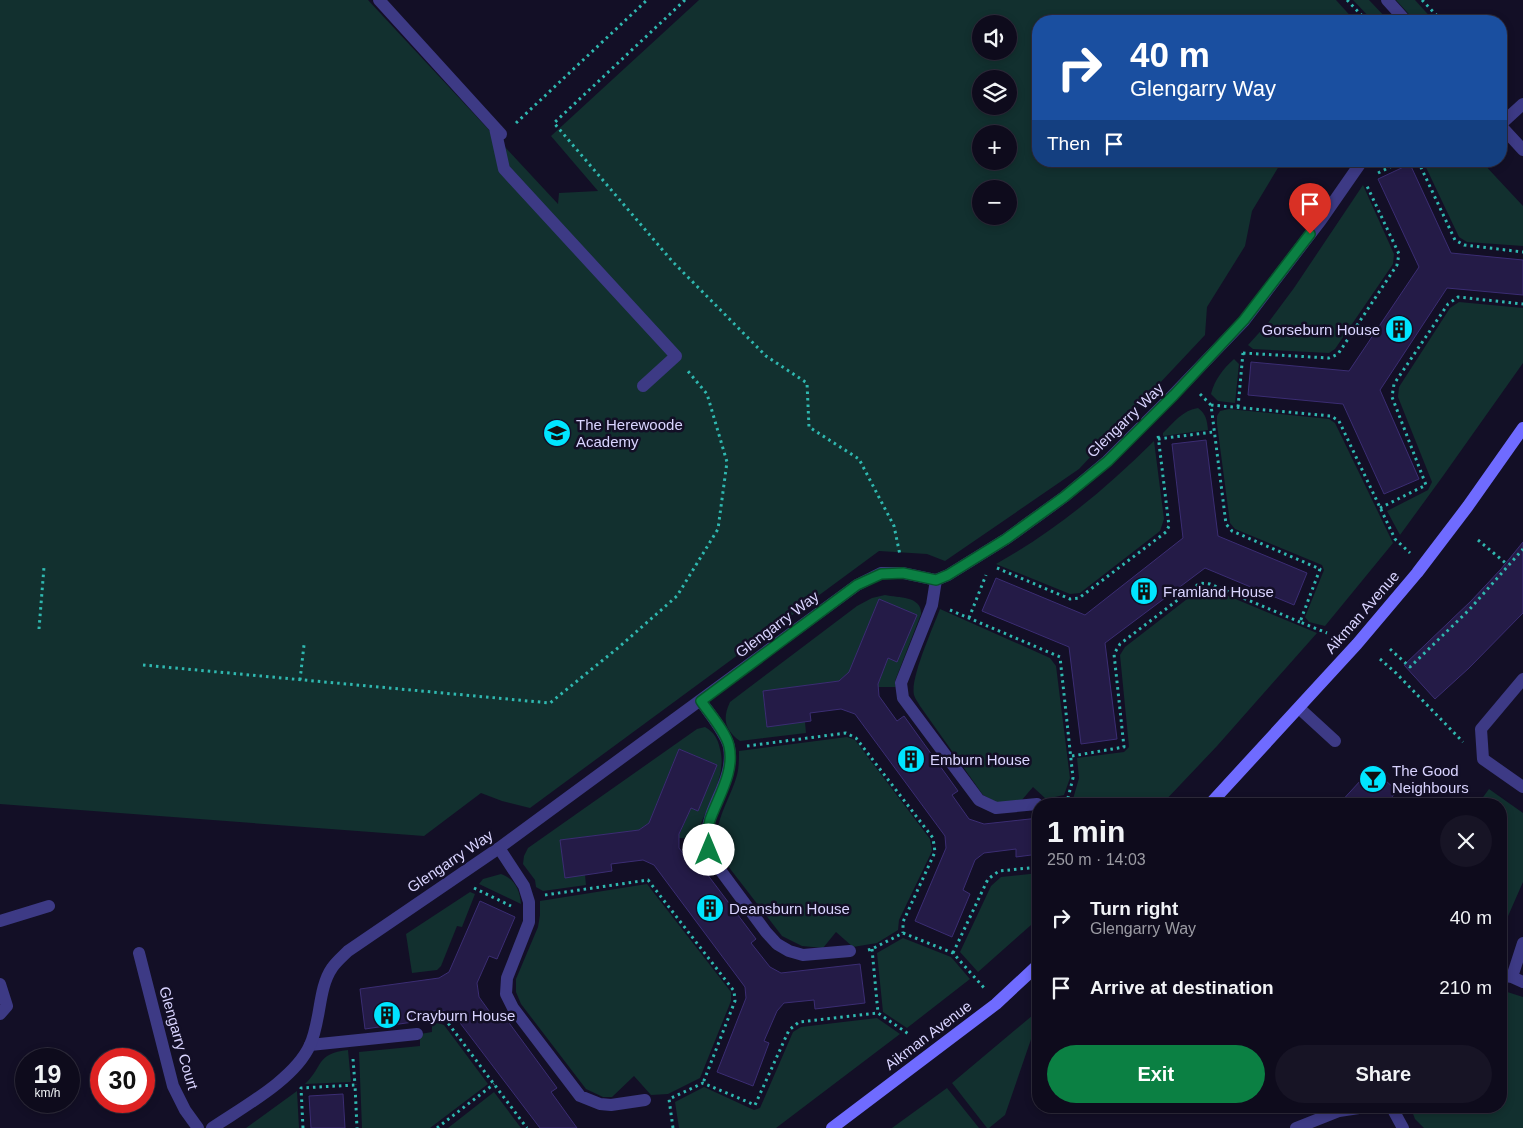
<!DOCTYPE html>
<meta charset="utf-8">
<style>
:root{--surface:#0e0b1c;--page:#171425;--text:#f1f3f6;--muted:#9b9ba3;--line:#2e2b3b;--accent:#0b8043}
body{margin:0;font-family:Arial,sans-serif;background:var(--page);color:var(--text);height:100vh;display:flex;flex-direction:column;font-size:19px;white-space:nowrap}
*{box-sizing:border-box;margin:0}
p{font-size:16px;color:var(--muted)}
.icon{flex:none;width:28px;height:28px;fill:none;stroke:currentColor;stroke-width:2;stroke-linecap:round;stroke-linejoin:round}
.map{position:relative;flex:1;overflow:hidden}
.details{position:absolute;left:1032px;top:798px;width:475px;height:315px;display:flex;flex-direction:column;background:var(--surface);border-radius:20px;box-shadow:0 2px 8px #0003,0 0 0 1px var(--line)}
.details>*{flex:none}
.guide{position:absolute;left:1032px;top:15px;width:475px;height:152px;border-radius:20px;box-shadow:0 2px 8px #0003,0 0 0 1px var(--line);background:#1a4fa0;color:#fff;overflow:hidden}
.buttons{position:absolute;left:972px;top:15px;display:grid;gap:10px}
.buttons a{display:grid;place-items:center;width:45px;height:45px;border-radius:50%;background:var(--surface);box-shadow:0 2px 8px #0003,0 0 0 1px var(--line);font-size:25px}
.speed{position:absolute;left:15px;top:1048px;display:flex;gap:10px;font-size:25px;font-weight:700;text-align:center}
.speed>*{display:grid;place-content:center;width:65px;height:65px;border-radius:50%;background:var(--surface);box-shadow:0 2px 8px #0003,0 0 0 1px var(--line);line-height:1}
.speed small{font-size:12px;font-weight:400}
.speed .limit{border:8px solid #d22;background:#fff;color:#111}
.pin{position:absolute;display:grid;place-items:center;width:42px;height:42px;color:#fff;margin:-51px -21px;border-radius:50% 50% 50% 0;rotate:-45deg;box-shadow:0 0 5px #0007}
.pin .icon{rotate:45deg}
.me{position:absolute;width:55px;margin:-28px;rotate:0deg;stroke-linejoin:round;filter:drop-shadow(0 0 4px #0008)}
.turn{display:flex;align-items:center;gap:18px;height:105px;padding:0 15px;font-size:22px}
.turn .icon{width:65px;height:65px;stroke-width:2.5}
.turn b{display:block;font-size:35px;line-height:42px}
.then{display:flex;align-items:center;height:48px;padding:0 15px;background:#0003;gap:10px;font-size:19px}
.round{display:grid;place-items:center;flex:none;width:52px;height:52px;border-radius:26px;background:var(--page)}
.head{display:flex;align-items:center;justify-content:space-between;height:85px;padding:0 15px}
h1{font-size:30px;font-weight:700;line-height:38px}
.action{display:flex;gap:10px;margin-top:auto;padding:10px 15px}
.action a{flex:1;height:58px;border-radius:30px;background:var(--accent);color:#fff;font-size:20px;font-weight:700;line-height:58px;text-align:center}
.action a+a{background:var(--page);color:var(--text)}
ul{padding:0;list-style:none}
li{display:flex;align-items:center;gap:15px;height:70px;padding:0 15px}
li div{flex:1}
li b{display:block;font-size:19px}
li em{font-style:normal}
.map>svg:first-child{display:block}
.green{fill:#12302f;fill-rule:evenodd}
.building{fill:#241b47;stroke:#3b2d73}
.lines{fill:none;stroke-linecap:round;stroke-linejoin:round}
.path{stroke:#2fb8b0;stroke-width:3;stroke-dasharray:2.5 4;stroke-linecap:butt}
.lane{stroke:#3d3a85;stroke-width:12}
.street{stroke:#3d3a85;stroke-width:12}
.secondary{stroke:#6f6bff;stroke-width:12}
.route-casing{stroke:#07532c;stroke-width:12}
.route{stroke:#0b8043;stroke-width:9}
.labels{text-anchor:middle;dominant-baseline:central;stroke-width:5;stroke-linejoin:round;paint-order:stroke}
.poi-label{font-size:15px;fill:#d9d4ff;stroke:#130f26;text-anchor:start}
.street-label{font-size:15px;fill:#d9d4ff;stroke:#130f26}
</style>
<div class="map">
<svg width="1523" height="1128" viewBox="0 0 1523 1128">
<rect width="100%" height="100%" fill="#130f26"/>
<path class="green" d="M0,0H368L558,204L559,193L598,191L551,136L699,0H1336L1355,21H1039V161H1282L1252,211L1245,246L1207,307L1205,335L1079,469L945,561L927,554L879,551L530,808L502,801L481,793L424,836L0,804ZM981,24H1009V51H981ZM981,79H1009V106H981ZM981,134H1009V161H981ZM981,189H1009V216H981Z
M1353,0H1369L1389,21H1373Z
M1396,0H1415L1434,21H1415Z
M1423,161H1481L1523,206V246L1467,242L1459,237Z
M1363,185L1394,254L1393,264L1335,349L1329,353L1253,349L1248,345L1268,323L1294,288Z
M1459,302L1523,308V363L1443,476L1400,535L1387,511L1428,490L1432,482L1398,397L1399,387L1450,308Z
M1234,359L1239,364L1235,403L1218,401L1211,394C1215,379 1223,369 1234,359Z
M1198,408C1206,414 1207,420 1208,430L1163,436V433C1173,423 1183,410 1198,408Z
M1229,409L1329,419L1335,423L1393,543L1325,626L1309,622L1305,617L1324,570L1322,565L1235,529L1230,523L1217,424V416L1220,411Z
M1154,441L1164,519L1160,531L1080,593L1070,594L996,564C1055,531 1107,488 1154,441Z
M1209,588L1317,633L1217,746L1162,804H1074L1073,799L1079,778L1077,758L1124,752L1129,747L1120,655L1125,647L1200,589Z
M885,595C899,598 922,596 921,614L895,681L896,687H878V684L888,658L897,661L916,615L879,599L849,672L839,681L763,691L767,726L805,722L806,733L740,741C725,730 722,719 730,702L857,606L872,598Z
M940,609L1050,658L1056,666L1070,778L1064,795L1046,799L1033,787L1021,801L998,803L983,795L920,706C918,702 915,699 914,695C910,678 933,628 940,609Z
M705,727C714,732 718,739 720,749C726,771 714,792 706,812C702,821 698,829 699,839L679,838V835L691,808L698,811L717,765L679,749L649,823L639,830L560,840L565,877L585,875L586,885L543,891L536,887L535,880L523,864L524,856L528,848L697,729Z
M847,737L855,740L930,839L932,851L899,920L898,930L877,943L853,947L836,932L823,948L802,946L782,936L721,857C707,831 730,801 737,775C739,768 739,759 739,751Z
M1489,789L1523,813V882L1501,932V804H1478Z
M1039,873V918L978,972L960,952L991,886L1001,877Z
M501,874C515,879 520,890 521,904L479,884L483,879Z
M647,884L731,992V1001L700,1078L668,1094L651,1095L634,1076L612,1097H603L586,1089L521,1004L516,992V979L538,927L540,915V901Z
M470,892L475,894L462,927L457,926L441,966L437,970L412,973L406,934Z
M903,938L951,957L970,979L907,1028L883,1012L877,953Z
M1501,990L1523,997V1128H1424L1415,1119L1410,1106H1501Z
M1039,1010V1016L1005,1115L989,1128H987L952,1083Z
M877,1018L900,1034L776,1128H679L675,1102L704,1087L754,1110L760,1108L793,1032L801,1027Z
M438,1023L444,1025L488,1084L430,1128H362L359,1052L420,1046V1034L432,1032V1024Z
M348,1050L351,1082L305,1084C324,1066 315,1054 348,1050Z
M947,1088L979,1128H892Z
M297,1091L299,1128H246Z
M494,1092L521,1128H448Z"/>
<path class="building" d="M1410,164L1451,253L1523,260V295L1447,288L1380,390L1419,479L1384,494L1343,404L1248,395L1251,362L1349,371L1419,267L1378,179Z
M1206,440L1218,536L1307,573L1294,605L1205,568L1105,643L1117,739L1081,744L1069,647L982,611L996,578L1085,615L1183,538L1172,444Z
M1523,542V613L1469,668L1435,699L1404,665L1471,601L1501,569Z
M879,599L917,615L897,662L888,658L878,684L879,696L897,721L904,716L958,791L952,795L969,819L984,824L1039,818V854L1016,857V849L984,853L975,860L963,890L970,894L952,937L915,921L946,848L945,836L855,714L841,709L810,713L811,721L767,727L763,691L839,681L849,672Z
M679,749L717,765L698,811L691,808L679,834V848L699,874L704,870L756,939L751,943L770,967L781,973L860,964L865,1003L815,1009L814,1000L784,1003L777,1011L764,1041L769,1043L753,1086L717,1072L746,998L745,987L654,865L643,860L611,864L612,871L565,878L560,840L639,830L649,823Z
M1372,768L1397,791L1386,804H1339Z
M480,901L515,917L497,959L489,956L477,983L479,997L497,1022L504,1016L557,1088L551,1092L577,1128H540L454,1015L442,1010L411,1014L413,1022L365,1029L360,989L439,978L449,972Z
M343,1094L345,1128H311L309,1096Z"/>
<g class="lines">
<path class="path" d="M685,0L554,123L672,261L766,356L807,383L809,427L859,459L894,526L900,555
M1347,0L1367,21
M1422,0L1442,21
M1501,87L1507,94
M516,123L647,0
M1418,161L1455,240L1464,245L1523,252
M1378,173L1402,161
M1243,353L1329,358L1338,354L1397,265L1399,254L1367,186
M1200,394L1211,405L1226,524L1232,531L1320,569L1300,622L1327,633
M1211,405L1331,416L1339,421L1395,539L1410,553
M1238,407L1243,353
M1158,439L1213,432
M1380,508L1426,485L1392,397L1394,384L1448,304L1458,297L1523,304
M1478,540L1508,565
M997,568L1070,599L1079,598L1166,532L1169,526L1158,435
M950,610L1060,657L1073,778L1068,798L1069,804
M969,618L986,575
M39,629L44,567
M1390,649L1410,667L1469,610L1523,549
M1380,659L1396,673L1463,742
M143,665L550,703L619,647L677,596L718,529L727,462L707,394L687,370
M300,680L304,645
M747,746L846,733L856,738L933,838L935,852L903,922V933
M1072,756L1124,747L1114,654L1120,644L1200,583L1210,584L1300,622
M1054,801L1068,798
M474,888L511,906
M545,895L648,880L734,991L735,1001L703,1083
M872,949L878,1013L910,1035
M868,950L872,949L903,933L953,953L985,989
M953,953L988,879L999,871L1039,867
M430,1021L439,1019L448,1023L527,1128
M353,1059L355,1085
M303,1128L301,1088L355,1085L357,1128
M437,1128L494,1084
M673,1128L669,1099L703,1083L755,1105L789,1030L799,1022L878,1013"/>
<path class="lane" d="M379,0L501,134
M1501,124L1523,104
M495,128L504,169L676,356L643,386
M1299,708L1335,741
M0,921L49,906
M310,1045L417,1034"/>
<path class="street" d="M1387,0L1406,21
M1501,126L1523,150
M936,580L932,605L901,683L903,698L979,800L996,808L1037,804
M1523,679L1481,729L1483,759L1523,787
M701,701C709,713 726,733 729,747C735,780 707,806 707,837C707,847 711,855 715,863L766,932L777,944L789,951L803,955L850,951
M499,848L524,886L529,902V922L507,978L506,994L513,1008L580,1096L600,1104L611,1105L645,1100
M139,953L173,1086L185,1110L198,1128
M1501,975L1512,977L1523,982
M1512,977L1523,943
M0,984L7,1006L0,1014
M1391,1106L1403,1128
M212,1128C243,1107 295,1079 310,1045C321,1021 318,988 332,968C336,962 343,956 348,951L499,848L857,585L881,573H903L936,580L948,575L1006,539L1064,497L1107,461L1173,395L1244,321L1321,220L1362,161
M1296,1128L1339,1111L1372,1106"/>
<path class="secondary" d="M1210,804L1357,644L1417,573L1468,506L1523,428
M832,1128L996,1004L1039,964"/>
</g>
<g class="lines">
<g class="route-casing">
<path id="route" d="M709,850C708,840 707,830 710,820C718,797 735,772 729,746C726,732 709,713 701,701L857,585L881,574L903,573L936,580L948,575L1006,539L1064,497L1108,461L1174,395L1244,320L1310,234"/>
</g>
<use href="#route" class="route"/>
</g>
<defs>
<g id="building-disc" transform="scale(1.4375)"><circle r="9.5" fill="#00e5ff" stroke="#130f26"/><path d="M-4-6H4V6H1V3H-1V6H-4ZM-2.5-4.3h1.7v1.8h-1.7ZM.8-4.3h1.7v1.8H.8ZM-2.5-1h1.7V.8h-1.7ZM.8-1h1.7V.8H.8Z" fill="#111"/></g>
<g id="school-disc" transform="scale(1.4375)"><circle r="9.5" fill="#00e5ff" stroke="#130f26"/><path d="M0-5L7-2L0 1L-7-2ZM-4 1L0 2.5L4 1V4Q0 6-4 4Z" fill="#111"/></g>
<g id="bar-disc" transform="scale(1.4375)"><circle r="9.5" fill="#00e5ff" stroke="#130f26"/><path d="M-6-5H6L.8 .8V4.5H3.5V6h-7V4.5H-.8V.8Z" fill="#111"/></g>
</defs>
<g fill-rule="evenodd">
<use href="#building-disc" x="1399" y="329"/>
<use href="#school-disc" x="557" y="433"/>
<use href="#building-disc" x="1144" y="591"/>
<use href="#building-disc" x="911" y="759"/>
<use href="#bar-disc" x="1373" y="779"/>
<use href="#building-disc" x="710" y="908"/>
<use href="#building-disc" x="387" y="1015"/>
</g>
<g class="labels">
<g class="poi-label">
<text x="1380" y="329" text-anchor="end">Gorseburn House</text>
<text x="576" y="424">The Herewoode<tspan x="576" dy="17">Academy</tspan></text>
<text x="1163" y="591">Framland House</text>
<text x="930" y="759">Emburn House</text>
<text x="1392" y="770">The Good<tspan x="1392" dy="17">Neighbours</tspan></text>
<text x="729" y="908">Deansburn House</text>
<text x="406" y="1015">Crayburn House</text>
</g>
<g class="street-label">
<text transform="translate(1125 420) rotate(-44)">Glengarry Way</text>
<text transform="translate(1362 612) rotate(-49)">Aikman Avenue</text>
<text transform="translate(777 624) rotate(-37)">Glengarry Way</text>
<text transform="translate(450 861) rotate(-34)">Glengarry Way</text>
<text transform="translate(928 1035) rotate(-37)">Aikman Avenue</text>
<text transform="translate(179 1038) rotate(74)">Glengarry Court</text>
</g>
</g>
</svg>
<div class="buttons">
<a><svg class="icon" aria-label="sound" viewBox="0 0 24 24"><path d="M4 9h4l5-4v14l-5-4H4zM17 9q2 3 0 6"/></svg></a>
<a><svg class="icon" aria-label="layers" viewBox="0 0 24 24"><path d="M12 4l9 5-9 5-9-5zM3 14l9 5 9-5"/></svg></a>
<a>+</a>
<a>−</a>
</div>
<div class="speed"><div>19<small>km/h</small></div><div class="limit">30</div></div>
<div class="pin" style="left:1310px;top:234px;background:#d93025"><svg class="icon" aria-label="arrive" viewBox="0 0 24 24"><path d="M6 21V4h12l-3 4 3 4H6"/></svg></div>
<svg class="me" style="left:709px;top:850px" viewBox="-20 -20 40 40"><circle r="19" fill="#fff"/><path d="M0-13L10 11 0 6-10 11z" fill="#0b8043"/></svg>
<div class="guide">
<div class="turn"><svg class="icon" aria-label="right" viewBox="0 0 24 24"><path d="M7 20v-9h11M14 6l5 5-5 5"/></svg><div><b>40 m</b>Glengarry Way</div></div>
<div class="then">Then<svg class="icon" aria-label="arrive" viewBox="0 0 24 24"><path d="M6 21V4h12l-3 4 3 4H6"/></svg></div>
</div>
<section class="details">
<div class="head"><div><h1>1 min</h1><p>250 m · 14:03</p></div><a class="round"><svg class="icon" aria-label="close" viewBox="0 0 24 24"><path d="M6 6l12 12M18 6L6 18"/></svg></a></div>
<ul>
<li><svg class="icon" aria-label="right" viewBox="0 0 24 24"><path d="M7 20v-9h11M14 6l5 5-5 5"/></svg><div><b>Turn right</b><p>Glengarry Way</p></div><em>40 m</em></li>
<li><svg class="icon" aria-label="arrive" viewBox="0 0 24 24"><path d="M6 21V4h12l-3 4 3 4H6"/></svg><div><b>Arrive at destination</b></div><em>210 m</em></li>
</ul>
<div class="action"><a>Exit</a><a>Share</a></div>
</section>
</div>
